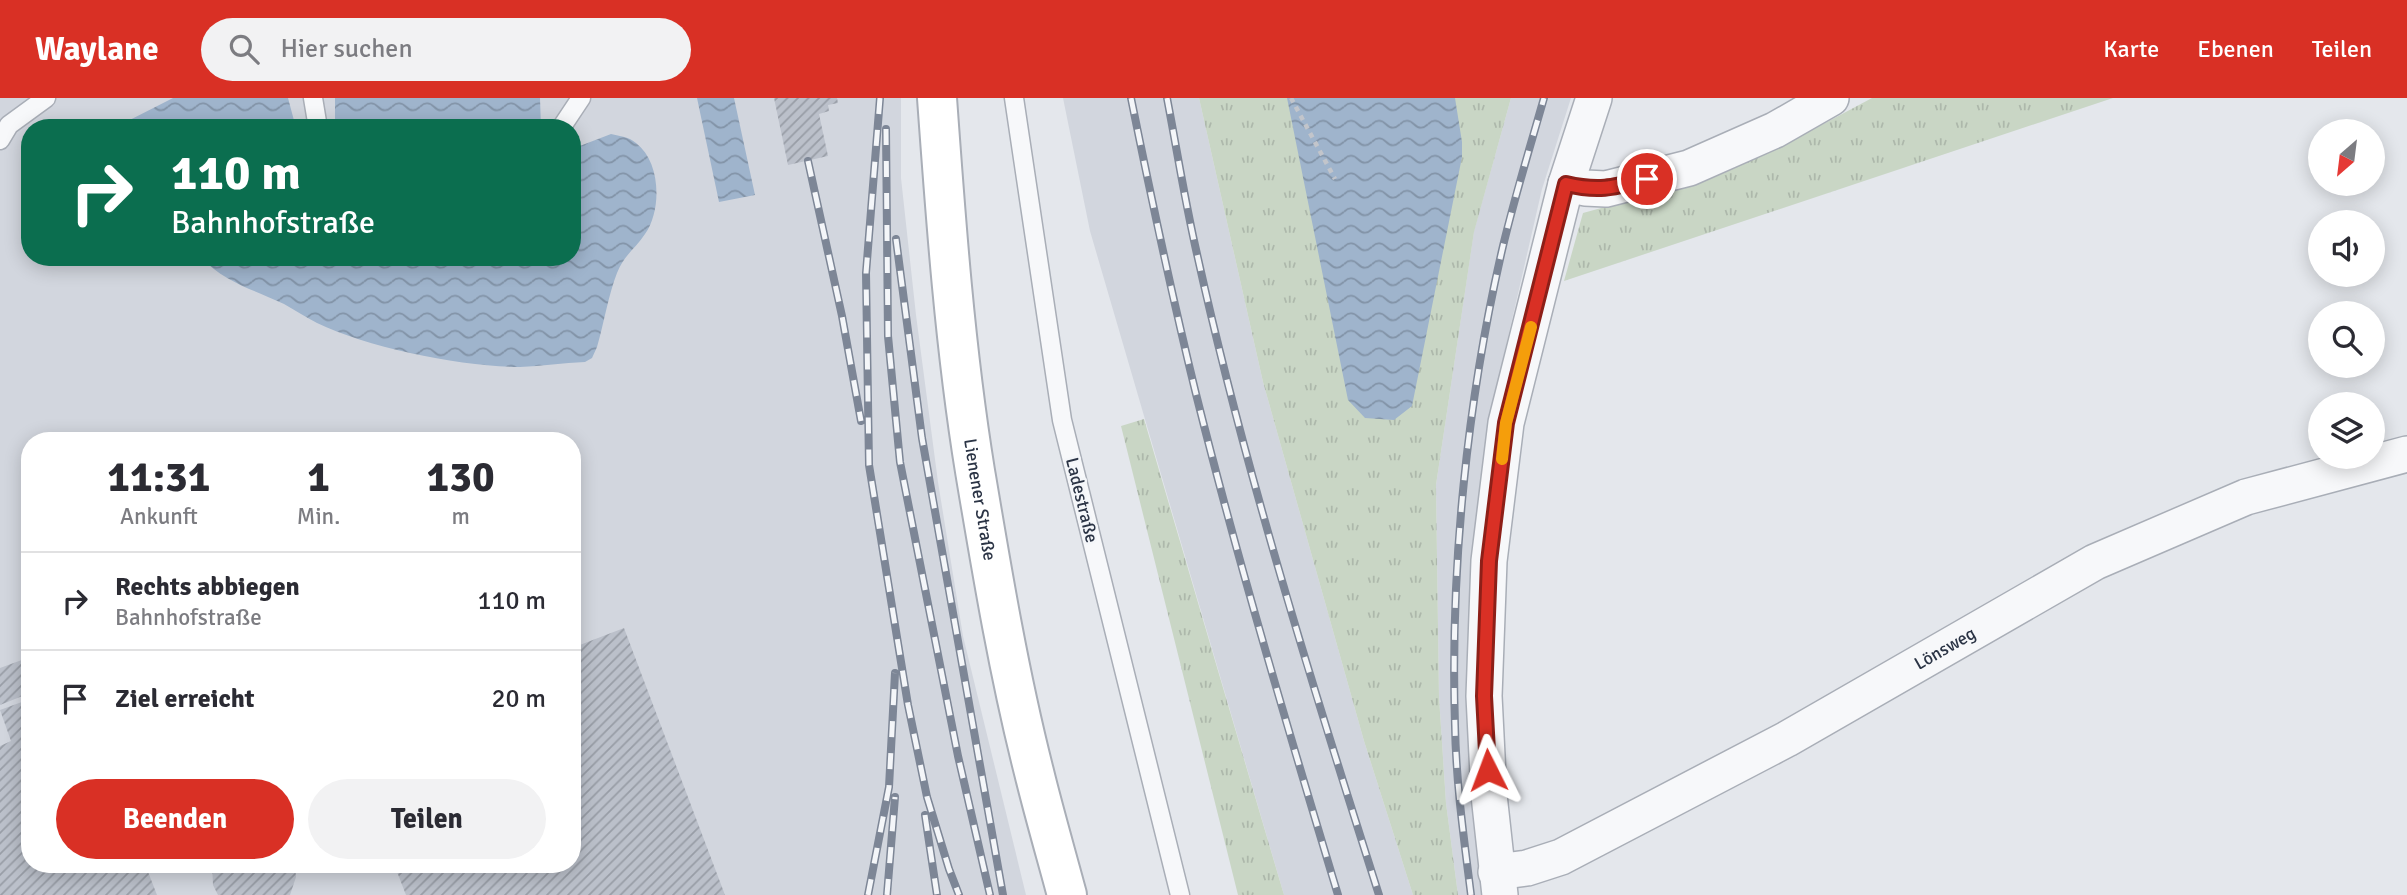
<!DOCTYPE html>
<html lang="de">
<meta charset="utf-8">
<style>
:root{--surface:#fff;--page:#f2f2f3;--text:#2b2b33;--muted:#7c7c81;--line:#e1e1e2;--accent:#d93025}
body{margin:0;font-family:Signika,sans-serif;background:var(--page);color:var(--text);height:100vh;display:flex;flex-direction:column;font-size:26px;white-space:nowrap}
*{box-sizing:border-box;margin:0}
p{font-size:23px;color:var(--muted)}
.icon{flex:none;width:38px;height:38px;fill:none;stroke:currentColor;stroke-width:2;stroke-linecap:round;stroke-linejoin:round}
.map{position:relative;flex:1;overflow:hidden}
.drawer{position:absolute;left:21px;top:334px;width:560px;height:441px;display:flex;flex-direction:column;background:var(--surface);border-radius:28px;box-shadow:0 4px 18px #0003}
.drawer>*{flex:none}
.hud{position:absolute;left:21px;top:21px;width:560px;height:147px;border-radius:28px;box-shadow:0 4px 18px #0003;background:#0b6e4f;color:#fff;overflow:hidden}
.needle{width:46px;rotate:208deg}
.tools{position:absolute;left:2308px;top:21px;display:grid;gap:14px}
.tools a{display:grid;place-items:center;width:77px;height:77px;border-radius:50%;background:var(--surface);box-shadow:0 4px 18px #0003;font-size:35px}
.pin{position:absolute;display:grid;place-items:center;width:60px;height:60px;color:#fff;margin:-30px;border:4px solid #fff;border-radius:50%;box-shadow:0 2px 7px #0007}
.me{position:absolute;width:77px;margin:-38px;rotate:357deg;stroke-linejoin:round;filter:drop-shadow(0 0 5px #0008)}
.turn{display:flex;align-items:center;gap:24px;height:147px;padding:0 35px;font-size:32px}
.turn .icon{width:91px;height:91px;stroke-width:2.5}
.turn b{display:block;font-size:49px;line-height:60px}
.eta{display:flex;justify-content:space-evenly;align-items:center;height:119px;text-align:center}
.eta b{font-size:42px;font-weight:700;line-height:49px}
.button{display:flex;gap:14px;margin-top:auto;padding:14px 35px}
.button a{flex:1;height:80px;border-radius:42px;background:var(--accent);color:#fff;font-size:28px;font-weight:700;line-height:80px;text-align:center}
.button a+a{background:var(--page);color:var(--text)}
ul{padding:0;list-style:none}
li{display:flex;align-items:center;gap:21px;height:98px;padding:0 35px;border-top:2px solid var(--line)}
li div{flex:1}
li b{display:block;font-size:26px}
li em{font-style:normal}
header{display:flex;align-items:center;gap:42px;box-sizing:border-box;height:98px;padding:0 35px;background:var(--accent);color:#fff}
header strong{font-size:33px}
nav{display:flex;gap:38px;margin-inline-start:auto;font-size:24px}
.search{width:490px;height:63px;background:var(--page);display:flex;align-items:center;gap:18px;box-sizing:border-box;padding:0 24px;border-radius:38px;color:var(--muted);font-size:26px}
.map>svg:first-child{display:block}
.built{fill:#d2d6de;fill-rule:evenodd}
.grass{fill:url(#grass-tufts)}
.water{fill:url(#water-waves)}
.building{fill:url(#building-hatch)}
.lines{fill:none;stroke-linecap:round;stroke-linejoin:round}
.lane-casing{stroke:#a9aeb7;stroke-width:21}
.street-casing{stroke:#a9aeb7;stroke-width:38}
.secondary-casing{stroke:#a9aeb7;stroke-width:42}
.path{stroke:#c2c5cb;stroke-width:4.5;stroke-dasharray:5 5;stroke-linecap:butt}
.lane{stroke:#f7f8fa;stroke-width:18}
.street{stroke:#f7f8fa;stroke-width:35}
.secondary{stroke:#fff;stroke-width:38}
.rail-casing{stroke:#7d8696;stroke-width:8}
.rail{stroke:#f4f6f9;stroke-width:5;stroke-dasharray:16;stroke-linecap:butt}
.route-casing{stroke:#8d1f18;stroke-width:18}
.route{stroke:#d93025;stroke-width:12}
.slow{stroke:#f59e0b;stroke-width:12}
.labels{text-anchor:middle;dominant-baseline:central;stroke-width:5;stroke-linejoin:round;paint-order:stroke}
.street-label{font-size:18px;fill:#2b3445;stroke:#f4f6f9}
</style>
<header>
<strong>Waylane</strong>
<div class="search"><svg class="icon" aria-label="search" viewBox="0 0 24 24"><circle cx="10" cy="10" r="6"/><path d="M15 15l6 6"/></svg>Hier suchen</div>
<nav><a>Karte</a><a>Ebenen</a><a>Teilen</a></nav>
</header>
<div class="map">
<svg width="2407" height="797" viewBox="0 0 2407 797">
<defs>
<pattern id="grass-tufts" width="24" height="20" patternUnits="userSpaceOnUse" patternTransform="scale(1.75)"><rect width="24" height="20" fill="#c9d6c5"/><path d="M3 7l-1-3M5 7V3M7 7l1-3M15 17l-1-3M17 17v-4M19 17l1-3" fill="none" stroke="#adb8ab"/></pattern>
<pattern id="water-waves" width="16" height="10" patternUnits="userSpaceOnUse" patternTransform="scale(1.75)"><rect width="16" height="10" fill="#9fb4cc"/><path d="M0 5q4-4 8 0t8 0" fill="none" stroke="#8293a7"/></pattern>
<pattern id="building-hatch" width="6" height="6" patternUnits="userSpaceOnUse" patternTransform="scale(1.75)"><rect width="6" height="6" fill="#bbc0ca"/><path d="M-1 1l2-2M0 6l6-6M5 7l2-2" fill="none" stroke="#989da6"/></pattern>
</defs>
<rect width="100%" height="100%" fill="#e4e7ec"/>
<path class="built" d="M0,0H901V80L916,217L938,384L963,538L1026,797H0ZM30,30H572V159H30ZM30,343H572V766H30Z
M1063,0H1199L1263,284L1364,643L1413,797H1284L1090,133Z
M1511,0H1571L1542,91L1488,326L1475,455L1470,599L1472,703L1484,797H1458L1446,705L1439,599L1436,387L1474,133Z"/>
<path class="grass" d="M1199,0H1511L1474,134L1436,387L1439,599L1446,705L1458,797H1413L1364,643L1263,284Z
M1872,0H2113L1564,183L1583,115L1696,84L1786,46Z
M1144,321L1284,797H1238L1121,328Z"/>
<path class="water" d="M173,0H288L296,30H114Z
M335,0H540L541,30H335Z
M697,0H734L755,97L719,104Z
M1287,0H1455L1462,44V59L1412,308L1394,322L1365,320L1348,302Z
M611,36C620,38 629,39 636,45C661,64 662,112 645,136C636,150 624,157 617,175C608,198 604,225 597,249L592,260L585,264C563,265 542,268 520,269C464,269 368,250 317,225C305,219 295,212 284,206C252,191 226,185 200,159H572V51Z"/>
<path class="building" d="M774,0H837L838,5L828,7L829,13L819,16L828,58L788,67Z
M624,530L725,797H406L394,766H572V550Z
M30,559V595L0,607V570Z
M30,601V766H145L157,797H0V648L11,643L0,612Z
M212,766H295L296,779L290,797H218L213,787Z"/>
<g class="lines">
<g class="lane-casing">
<path id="lane" d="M313,0L318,30
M1014,0L1062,322L1180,797
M561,30L581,0
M0,42L9,27L46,0"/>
</g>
<g class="street-casing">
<g id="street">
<path d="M1566,86L1585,90L1606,91L1689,70L1775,32L1831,0"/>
<path id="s1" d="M1496,774L1527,770L1561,759L1787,641L2095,464L2246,399L2407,356"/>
<path d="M1500,797L1489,697L1484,598L1489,463L1506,325L1566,86L1594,0"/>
</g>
</g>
<g class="secondary-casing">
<g id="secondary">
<path id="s2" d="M937,0C946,125 955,250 975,373C992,474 1009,576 1034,674C1044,715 1056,756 1067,797"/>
</g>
</g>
<path class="path" d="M1291,0L1335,81"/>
<use href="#lane" class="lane"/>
<use href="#street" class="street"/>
<use href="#secondary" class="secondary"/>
<g class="rail-casing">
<path id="rail" d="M880,0L866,175L869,367L908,607L927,699L949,771L959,797
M1131,0C1151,99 1172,198 1196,296C1238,464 1288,631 1338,797
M1167,0C1177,52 1185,104 1197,156C1245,373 1312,586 1379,797
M886,31L888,238L900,364L958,658L990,797
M808,63L842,218L861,323
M896,141L922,340L1003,797
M925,717L937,797
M868,797L889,689L895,575
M887,797L895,699
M1471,797C1464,741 1456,685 1455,628C1450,470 1467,302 1503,148C1515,98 1530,49 1544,0"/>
</g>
<use href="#rail" class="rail"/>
</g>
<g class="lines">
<g class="route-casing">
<path id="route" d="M1488,672L1484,598L1489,463L1506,325L1566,86C1600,94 1615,89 1647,81"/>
</g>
<use href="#route" class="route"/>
<path class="slow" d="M1502,361L1506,325L1531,229"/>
</g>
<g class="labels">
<g class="street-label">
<text stroke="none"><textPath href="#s2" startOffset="404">Lienener Straße</textPath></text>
<text transform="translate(1082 402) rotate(76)">Ladestraße</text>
<text stroke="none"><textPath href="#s1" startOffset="504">Lönsweg</textPath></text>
</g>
</g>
</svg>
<div class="tools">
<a><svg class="needle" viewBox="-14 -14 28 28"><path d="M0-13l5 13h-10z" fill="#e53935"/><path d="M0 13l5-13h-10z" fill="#7c7c81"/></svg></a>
<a><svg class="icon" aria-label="sound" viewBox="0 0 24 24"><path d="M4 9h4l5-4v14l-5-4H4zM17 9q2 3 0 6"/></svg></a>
<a><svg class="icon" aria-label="search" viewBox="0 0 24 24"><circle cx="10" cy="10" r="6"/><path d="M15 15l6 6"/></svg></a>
<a><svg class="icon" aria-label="layers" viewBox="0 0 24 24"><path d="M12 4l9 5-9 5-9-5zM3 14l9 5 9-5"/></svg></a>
</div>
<div class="pin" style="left:1647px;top:81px;background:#d93025"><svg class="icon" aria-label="arrive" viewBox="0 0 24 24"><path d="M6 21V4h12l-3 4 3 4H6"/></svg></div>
<svg class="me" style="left:1488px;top:672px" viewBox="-20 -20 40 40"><path d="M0-17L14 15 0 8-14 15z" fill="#d93025" stroke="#fff" stroke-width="4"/></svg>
<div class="hud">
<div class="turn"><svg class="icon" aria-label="right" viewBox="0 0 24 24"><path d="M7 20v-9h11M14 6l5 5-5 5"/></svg><div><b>110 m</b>Bahnhofstraße</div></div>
</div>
<section class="drawer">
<div class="eta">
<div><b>11:31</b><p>Ankunft</p></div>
<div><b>1</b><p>Min.</p></div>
<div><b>130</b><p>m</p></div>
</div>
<ul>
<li><svg class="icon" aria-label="right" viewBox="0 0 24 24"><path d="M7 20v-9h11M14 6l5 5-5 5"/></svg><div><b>Rechts abbiegen</b><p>Bahnhofstraße</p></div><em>110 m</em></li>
<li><svg class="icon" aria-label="arrive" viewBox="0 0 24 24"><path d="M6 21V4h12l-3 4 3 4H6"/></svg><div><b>Ziel erreicht</b></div><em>20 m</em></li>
</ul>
<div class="button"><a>Beenden</a><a>Teilen</a></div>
</section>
</div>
